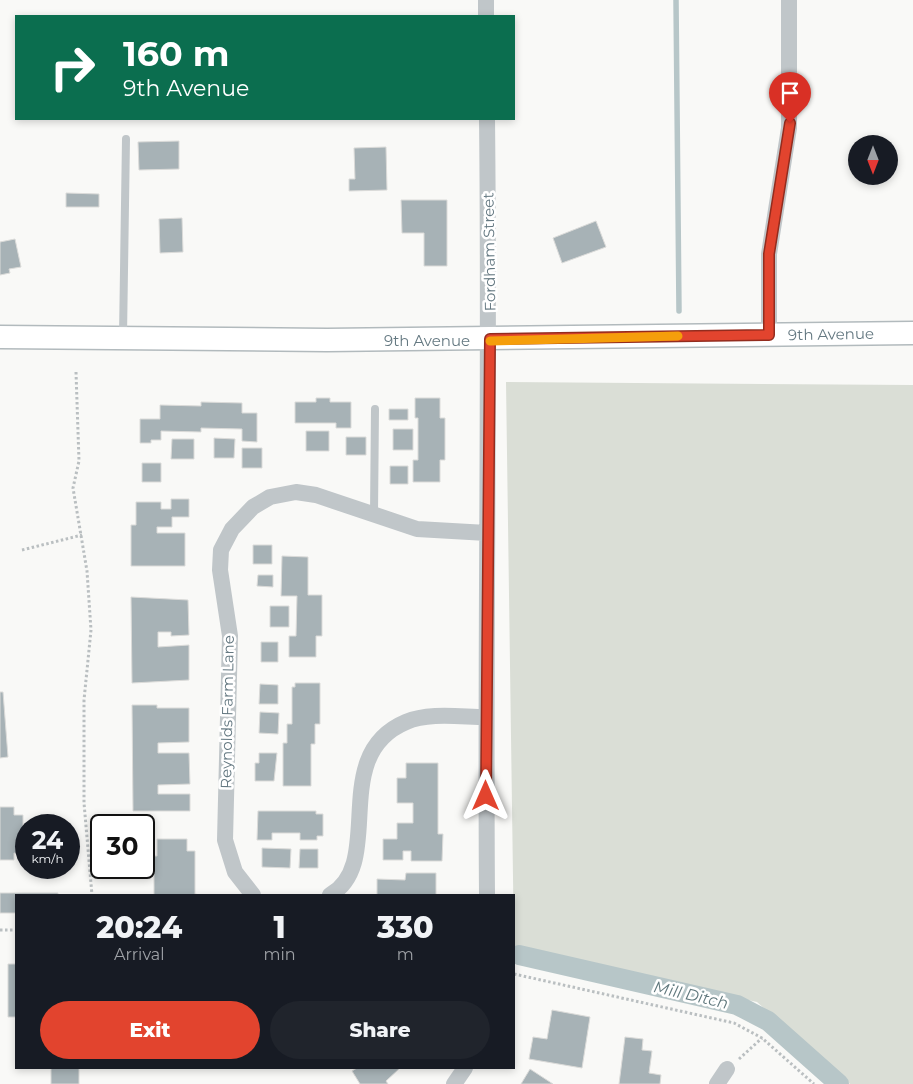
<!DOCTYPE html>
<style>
:root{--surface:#171b24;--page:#20242c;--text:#f1f3f6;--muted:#9ea1a6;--accent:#e2442e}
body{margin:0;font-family:Montserrat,sans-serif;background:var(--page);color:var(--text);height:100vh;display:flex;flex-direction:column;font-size:19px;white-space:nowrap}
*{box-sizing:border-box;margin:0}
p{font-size:16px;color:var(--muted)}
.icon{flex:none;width:28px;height:28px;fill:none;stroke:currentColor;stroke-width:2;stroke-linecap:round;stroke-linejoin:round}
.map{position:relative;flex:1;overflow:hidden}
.sheet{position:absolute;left:15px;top:894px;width:500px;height:175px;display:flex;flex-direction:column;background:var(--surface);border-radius:0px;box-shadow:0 2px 8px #0003}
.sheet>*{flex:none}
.top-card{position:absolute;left:15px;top:15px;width:500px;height:105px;border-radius:0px;box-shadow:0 2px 8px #0003;background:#0b6e4f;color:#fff;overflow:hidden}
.needle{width:32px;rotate:180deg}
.buttons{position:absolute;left:848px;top:135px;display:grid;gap:10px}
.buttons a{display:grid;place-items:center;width:50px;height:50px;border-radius:50%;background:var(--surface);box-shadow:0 2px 8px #0003;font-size:25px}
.speed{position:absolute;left:15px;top:814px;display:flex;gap:10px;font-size:25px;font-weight:700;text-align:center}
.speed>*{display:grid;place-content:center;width:65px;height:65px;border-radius:50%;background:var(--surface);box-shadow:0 2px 8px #0003;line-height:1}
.speed small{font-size:12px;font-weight:400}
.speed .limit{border:2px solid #111;border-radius:8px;background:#fff;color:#111}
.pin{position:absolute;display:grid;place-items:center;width:42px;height:42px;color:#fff;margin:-51px -21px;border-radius:50% 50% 50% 0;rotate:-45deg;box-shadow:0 0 5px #0007}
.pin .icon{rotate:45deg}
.me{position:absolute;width:55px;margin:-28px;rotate:0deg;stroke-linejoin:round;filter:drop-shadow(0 0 4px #0008)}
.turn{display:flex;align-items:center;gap:18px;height:105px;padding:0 25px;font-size:22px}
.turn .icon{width:65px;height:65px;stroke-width:2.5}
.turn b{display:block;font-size:35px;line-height:42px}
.eta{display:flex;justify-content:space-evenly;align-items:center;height:85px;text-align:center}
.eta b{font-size:30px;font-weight:800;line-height:35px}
.action{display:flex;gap:10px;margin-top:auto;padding:10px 25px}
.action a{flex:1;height:58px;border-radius:30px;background:var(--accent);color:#fff;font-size:20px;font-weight:800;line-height:58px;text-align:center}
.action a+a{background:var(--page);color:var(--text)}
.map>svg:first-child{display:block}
.green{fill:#daded6}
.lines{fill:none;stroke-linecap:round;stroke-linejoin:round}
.stream{stroke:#b7c6c8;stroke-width:5.5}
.canal{stroke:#b7c6c8;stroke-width:20}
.building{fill:#a7b2b6;stroke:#dbdbd9}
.secondary-casing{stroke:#b2babd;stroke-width:25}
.path{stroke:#babfc1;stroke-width:3;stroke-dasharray:2.5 2.5;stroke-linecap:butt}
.service{stroke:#c0c6c9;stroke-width:8}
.minor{stroke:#c0c6c9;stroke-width:16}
.secondary{stroke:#fff;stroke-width:22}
.route-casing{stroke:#932c1e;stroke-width:12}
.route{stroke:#e2442e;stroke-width:9}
.slow{stroke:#f59e0b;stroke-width:9}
.labels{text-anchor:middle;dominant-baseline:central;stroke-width:5;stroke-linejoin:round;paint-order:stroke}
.street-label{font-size:15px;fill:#647881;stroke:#fff}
.water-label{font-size:16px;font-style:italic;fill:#5f777c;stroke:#fff}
</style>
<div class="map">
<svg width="913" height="1084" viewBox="0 0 913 1084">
<rect width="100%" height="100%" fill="#f9f9f7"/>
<path class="green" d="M506,382L913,385V1084H850L757,1002L514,948Z"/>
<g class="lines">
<path class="stream" d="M676,0L679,311"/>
<path class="canal" d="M519,955L737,1005L768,1021L839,1084"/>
</g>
<path class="building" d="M179,141V169L139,170L138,142Z
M386,147L387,190L349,191V179H355L354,148Z
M66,193L99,194V207H66Z
M401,200H447V266H424V233H402Z
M182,218L183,252L160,253L159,219Z
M596,221L606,247L562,263L553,238Z
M15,239L21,267L9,269L10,273L0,275V242Z
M316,398H330V402H351V428H336V423H295V402H316Z
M415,398H440V418H445V460H440V482H413V460H418V418H415Z
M201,402L242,403V413H257V442L242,441V429L201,428V432L161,431V440H151V443H140V419H160V405L201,406Z
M389,409H408V420H389Z
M393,429H413V450H393Z
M306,431H329V451H306Z
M346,437H366V455H346Z
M214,438L235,439L234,458H214Z
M172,439H194V459H171Z
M242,448H262V468H242Z
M142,463H161V482H142Z
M390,466H408V484H390Z
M171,499H189V517H172V527H157V533H185V566H131V525H136V502H161V509H171Z
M253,545H272V564H253Z
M282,556L308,557V595H322V636H316V657H289V636H296L297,596H281Z
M258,575H273V587L257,586Z
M131,597L188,600L189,635L171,636V632H158V647L189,645V680L132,683Z
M270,606H289V627H270Z
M261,642H278V662H261Z
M295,683H320V724H315V744H311V786H283V743H287V724H292V687H295Z
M260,684L278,685V704H259Z
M0,692H3L8,757L0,758Z
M132,705H157V708H189V742L158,743V753H189L190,784L158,785V794H190V811H133Z
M260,712L279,713L278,734L259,733Z
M259,753H277L274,781H255V763H259Z
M406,763H438V834H443L442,861H411V851H403V860H383V839H397V823H413V803H397V778H406Z
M0,807H14V815H23V853H14V860H0Z
M258,811H316V814H323V836H317V840H300V833H272V840H257Z
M157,839H187V851H195V894L200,895H154V856H157Z
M262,848L291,849L290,868L262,867Z
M300,849H318V868H299Z
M406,873H436V895H377V879L405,880Z
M0,893H58V895H16V913H0Z
M8,964H16V1017H8Z
M552,1010L590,1017L582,1068L529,1059L533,1037L547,1039Z
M625,1037L643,1039L642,1050L652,1051L649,1073L661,1075L660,1084H619Z
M51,1068H79V1084H51Z
M357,1068H400L386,1081L388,1084H360L352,1071Z
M530,1069L553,1084H521Z"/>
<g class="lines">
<g class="secondary-casing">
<path id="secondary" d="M0,337L327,340L913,333"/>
</g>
<path class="path" d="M76,372L79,461L73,488L87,571L91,630L84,700V803L92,895
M22,550L82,535
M0,930H16
M514,974L734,1023L762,1038L814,1084
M739,1059L762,1038"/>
<path class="service" d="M123,336L126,139
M374,514L375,409"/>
<path class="minor" d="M486,0V16
M769,335V254L789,128V0
M253,895L235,872L225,840L230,636L220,570L221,550L232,529L253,507L270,497L296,492L316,495L417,529L487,533
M330,895C387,863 327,755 406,722C429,712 461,717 486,717
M487,895C485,636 490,378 487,119
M454,1084L465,1068
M717,1084L727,1069"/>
<use href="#secondary" class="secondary"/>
</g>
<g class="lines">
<g class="route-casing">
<path id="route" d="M486,796L490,339L769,335V254L790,123"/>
</g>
<use href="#route" class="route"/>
<path class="slow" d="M490,341L678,336"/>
</g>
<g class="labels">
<g class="street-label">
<text transform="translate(489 252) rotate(-91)">Fordham Street</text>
<text transform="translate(831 334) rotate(-1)">9th Avenue</text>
<text x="427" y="340">9th Avenue</text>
<text transform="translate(227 712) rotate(-89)">Reynolds Farm Lane</text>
</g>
<g class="water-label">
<text transform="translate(691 995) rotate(13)">Mill Ditch</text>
</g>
</g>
</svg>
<div class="buttons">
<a><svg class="needle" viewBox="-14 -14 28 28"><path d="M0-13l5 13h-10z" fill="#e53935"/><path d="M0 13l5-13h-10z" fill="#9ea1a6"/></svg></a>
</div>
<div class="speed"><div>24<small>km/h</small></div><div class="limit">30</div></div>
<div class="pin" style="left:790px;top:123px;background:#d93025"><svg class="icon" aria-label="arrive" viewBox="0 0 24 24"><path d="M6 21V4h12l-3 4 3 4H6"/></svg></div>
<svg class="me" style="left:486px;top:796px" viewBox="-20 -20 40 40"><path d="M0-17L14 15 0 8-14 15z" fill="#e2442e" stroke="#fff" stroke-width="4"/></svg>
<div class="top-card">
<div class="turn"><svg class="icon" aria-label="right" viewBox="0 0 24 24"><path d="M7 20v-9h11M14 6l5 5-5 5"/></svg><div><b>160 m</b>9th Avenue</div></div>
</div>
<section class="sheet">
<div class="eta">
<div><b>20:24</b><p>Arrival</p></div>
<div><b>1</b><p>min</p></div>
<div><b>330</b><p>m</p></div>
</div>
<div class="action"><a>Exit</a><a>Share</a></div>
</section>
</div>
